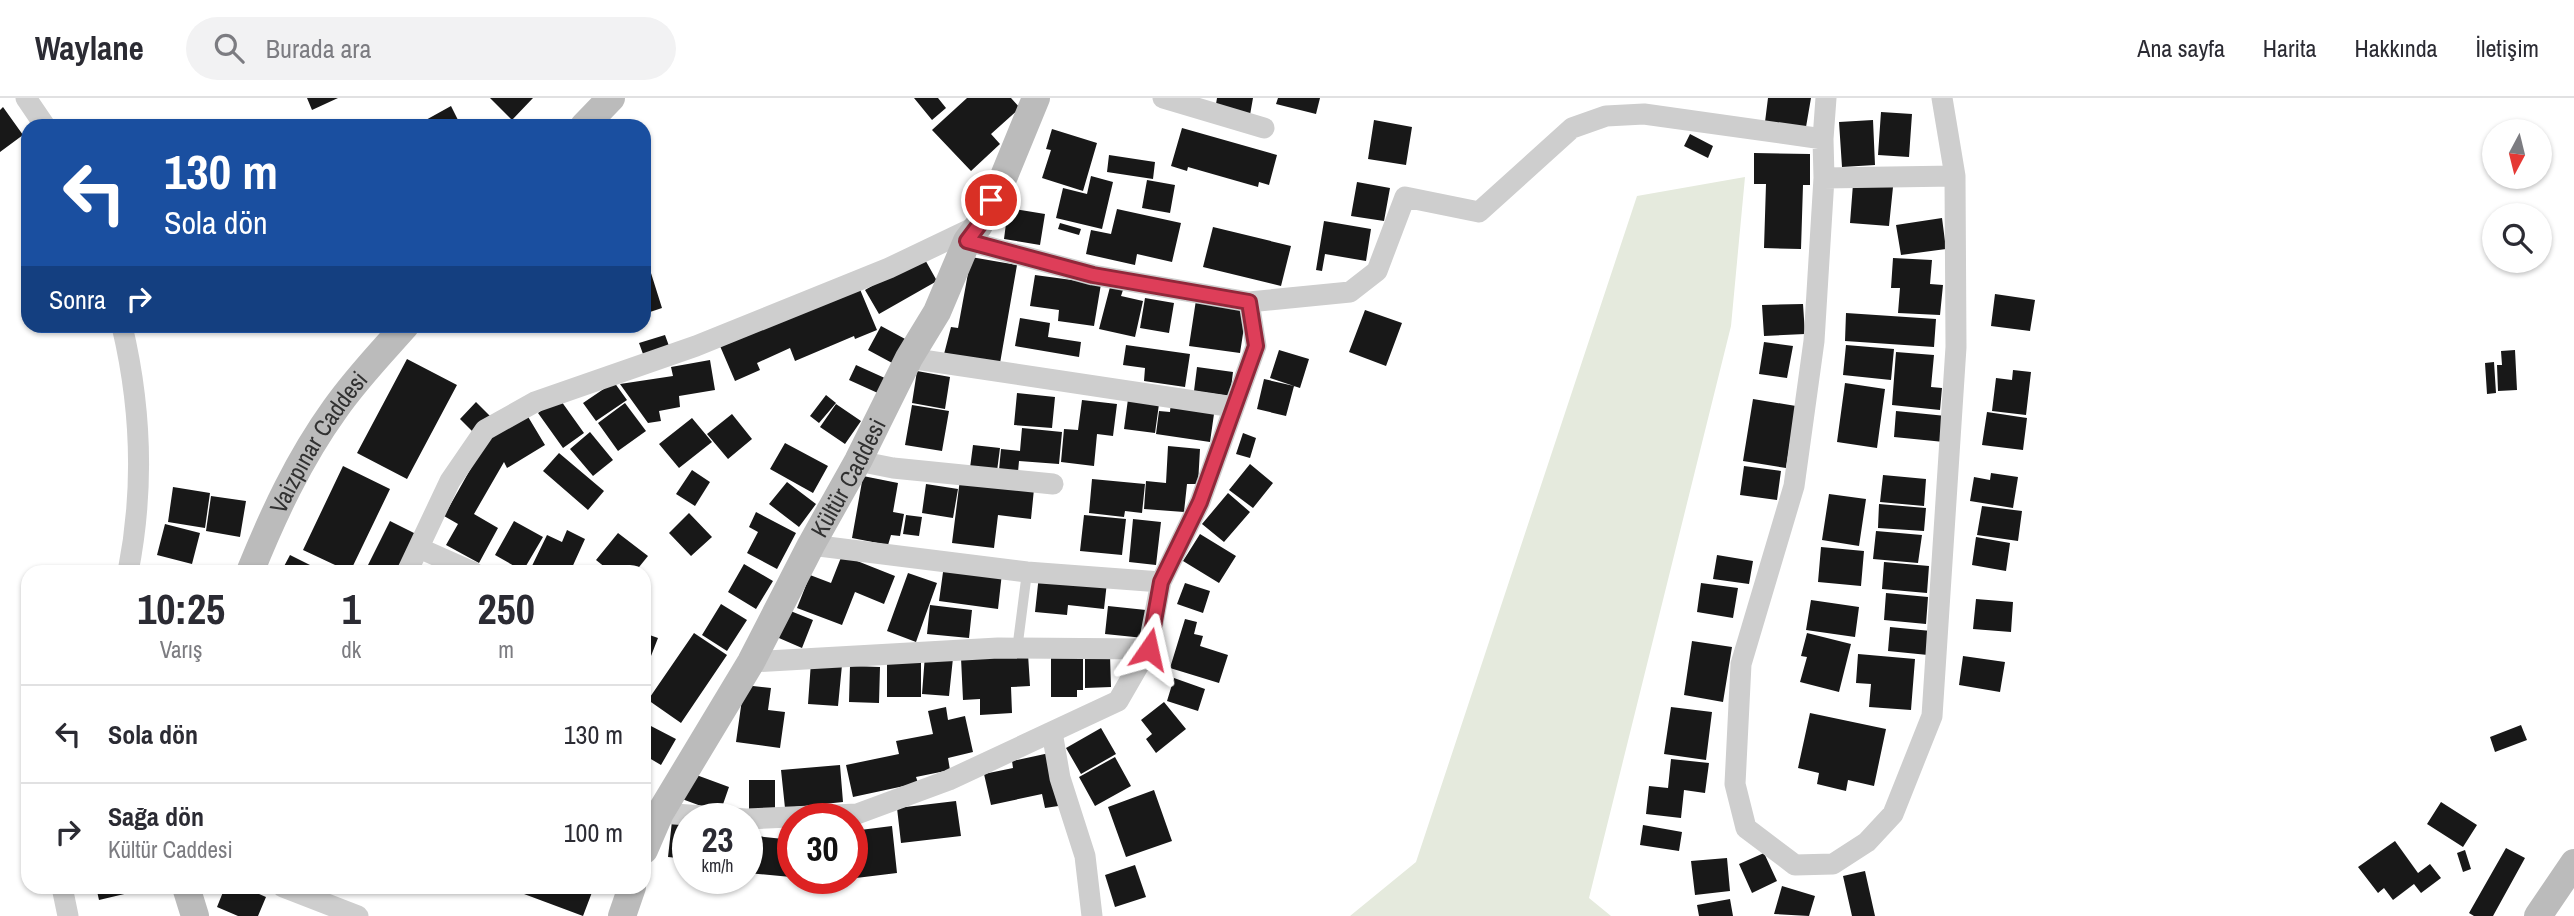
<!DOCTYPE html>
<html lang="tr">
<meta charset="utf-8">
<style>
:root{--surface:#fff;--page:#f2f2f3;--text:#2b2b33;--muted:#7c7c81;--line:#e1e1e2}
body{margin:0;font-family:"Archivo Narrow",sans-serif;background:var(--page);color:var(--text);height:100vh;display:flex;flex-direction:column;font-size:26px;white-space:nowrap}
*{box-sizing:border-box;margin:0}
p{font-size:23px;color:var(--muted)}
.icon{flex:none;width:38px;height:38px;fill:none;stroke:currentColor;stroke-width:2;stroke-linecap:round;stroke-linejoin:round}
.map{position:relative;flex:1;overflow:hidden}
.details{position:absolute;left:21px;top:467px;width:630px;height:329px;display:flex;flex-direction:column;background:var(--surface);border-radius:21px;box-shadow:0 2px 5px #0004}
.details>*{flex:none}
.guide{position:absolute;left:21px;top:21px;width:630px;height:214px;border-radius:21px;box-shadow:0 2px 5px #0004;background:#1a4fa0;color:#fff;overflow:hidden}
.needle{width:46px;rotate:187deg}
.controls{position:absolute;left:2482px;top:21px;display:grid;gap:14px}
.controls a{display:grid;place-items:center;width:70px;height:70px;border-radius:50%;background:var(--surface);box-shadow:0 2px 5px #0004;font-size:35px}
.speed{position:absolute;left:672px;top:705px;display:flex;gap:14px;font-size:35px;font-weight:700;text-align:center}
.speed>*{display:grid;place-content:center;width:91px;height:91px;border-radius:50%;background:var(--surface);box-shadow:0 2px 5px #0004;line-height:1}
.speed small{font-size:18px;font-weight:400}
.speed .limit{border:10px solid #d22;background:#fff;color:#111}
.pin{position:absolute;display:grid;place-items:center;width:60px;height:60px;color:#fff;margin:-30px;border:4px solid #fff;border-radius:50%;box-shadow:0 2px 7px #0007}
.me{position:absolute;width:77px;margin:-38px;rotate:11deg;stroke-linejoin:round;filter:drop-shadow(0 0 5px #0008)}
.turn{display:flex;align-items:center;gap:24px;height:147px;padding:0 28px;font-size:32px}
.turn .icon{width:91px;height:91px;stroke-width:2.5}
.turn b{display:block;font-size:49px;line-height:60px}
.then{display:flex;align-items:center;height:66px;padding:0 28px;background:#0003;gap:14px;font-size:26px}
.eta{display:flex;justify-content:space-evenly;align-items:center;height:119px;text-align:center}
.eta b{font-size:42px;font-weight:700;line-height:49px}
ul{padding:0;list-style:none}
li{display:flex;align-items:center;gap:21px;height:98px;padding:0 28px;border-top:2px solid var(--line)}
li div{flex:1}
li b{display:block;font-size:26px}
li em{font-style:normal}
header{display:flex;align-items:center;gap:42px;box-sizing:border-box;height:98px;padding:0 35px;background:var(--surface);border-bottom:2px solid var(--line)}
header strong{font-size:33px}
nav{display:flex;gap:38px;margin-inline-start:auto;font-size:24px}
.search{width:490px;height:63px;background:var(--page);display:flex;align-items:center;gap:18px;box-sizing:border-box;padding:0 24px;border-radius:38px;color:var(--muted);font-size:26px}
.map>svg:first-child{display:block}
.green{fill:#e5eadd}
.building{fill:#181818}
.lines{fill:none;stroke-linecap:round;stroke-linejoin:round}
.lane{stroke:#cecece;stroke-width:10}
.street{stroke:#cecece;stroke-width:21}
.secondary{stroke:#bbb;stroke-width:28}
.route-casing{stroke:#90283a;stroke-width:18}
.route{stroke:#de3e59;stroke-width:12}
.labels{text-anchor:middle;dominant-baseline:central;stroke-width:7;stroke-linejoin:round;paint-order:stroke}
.street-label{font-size:24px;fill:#313131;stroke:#fff}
</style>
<header>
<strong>Waylane</strong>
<div class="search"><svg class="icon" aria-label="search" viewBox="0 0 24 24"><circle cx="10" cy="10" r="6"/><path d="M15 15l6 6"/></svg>Burada ara</div>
<nav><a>Ana sayfa</a><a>Harita</a><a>Hakkında</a><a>İletişim</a></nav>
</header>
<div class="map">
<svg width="2574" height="818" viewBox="0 0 2574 818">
<rect width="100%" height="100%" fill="#fff"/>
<path class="green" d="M1745,79L1731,228L1589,800L1611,818H1350L1416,764L1637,98Z"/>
<path class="building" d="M307,0H338L312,12Z
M490,0H533L512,22Z
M914,0H938L946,10L932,22Z
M967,0H1011L1020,10L991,36L1000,46L971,73L932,32Z
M1217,0H1253L1250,17L1215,12Z
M1278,0H1320L1316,16L1276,6Z
M1768,0H1811L1806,29L1765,24Z
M451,8L461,28H427L424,23Z
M3,9L23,37L0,54V12Z
M1881,14L1912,16L1909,59L1878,57Z
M1374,22L1412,29L1406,67L1368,61Z
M1873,22L1875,67L1842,69L1839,24Z
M1182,30L1277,57L1269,87L1259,84L1258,89L1188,69L1187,73L1171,68Z
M1052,31L1097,45L1083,93L1042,80L1051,52L1046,51Z
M1690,36L1713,48L1708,60L1684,48Z
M1754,55L1810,56V87H1803L1801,151L1764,150L1766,86H1754Z
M1109,57L1155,64L1153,81L1107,74Z
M1091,78L1113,84L1102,131L1056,120L1063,90L1087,96Z
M1147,82L1175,87L1170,115L1142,110Z
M1357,84L1390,90L1384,123L1351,118Z
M1853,86L1893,89L1889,128L1850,125Z
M1008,110L1045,116L1040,147L1004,141Z
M1117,111L1181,125L1172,164L1137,156L1135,167L1086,156L1091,132L1111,136Z
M1942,120L1946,151L1901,157L1896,127Z
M1324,123L1371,131L1366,163L1325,156L1322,173L1316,172Z
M1060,125L1081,131L1079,137L1058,131Z
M1213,129L1291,148L1281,188L1203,169Z
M645,156L662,210L644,216V157Z
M923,158L937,183L879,216L865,192Z
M971,159L1017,167L999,271L943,260L951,229L958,230Z
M1893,160L1932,162L1930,186L1943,187L1940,217L1898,215L1900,190H1891Z
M1035,177L1101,186L1094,228L1058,223L1059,212L1030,208Z
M859,189L877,232L855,241L854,238L795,263L790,250L757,265L760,272L735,283L720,248Z
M1110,189L1123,192L1121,198L1143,203L1135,239L1099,231Z
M1995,196L2035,202L2030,233L1991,228Z
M1145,200L1174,205L1169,235L1140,230Z
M1196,202L1247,210L1240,255L1189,248Z
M1803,206L1805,236L1764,238L1762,207Z
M1365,212L1402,225L1386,268L1349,254Z
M1846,215L1936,221L1934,249L1845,243Z
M1020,220L1050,225L1048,239L1081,244L1079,259L1015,248Z
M881,228L907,242L894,266L868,252Z
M665,237L669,248L643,256L639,245Z
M1764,244L1793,248L1787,280L1759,276Z
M1126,247L1190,256L1185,289L1144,283L1145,270L1123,267Z
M1846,247L1894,251L1891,282L1843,277Z
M1279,252L1309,261L1300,290L1270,280Z
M2515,252L2517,292L2498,293L2497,267H2502L2501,253Z
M1896,254L1934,257L1931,289L1942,290L1940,312L1892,307Z
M407,261L457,287L407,381L357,355Z
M710,262L715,292L679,298L680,309L659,313L661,323L648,325L620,286L673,278L671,269Z
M2494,264L2496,295L2487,296L2485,265Z
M856,267L887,281L880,296L849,282Z
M1197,269L1233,274L1230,298L1194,293Z
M2013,272L2031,274L2026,317L1992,313L1996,280L2012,282Z
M917,273L950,279L945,311L912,305Z
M1264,281L1294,288L1286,318L1257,311Z
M614,284L627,302L596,323L583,305Z
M1845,285L1885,291L1877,350L1837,344Z
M1017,295L1055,299L1052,330L1014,327Z
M826,297L836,305L819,325L810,318Z
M559,300L584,335L563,350L538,315Z
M1128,301L1159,306L1155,335L1124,331Z
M1753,301L1796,308L1786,370L1743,363Z
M1082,302L1117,306L1113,338L1097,336L1094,368L1061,364L1064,331L1078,332Z
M1171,303L1215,309L1210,344L1156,336L1159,313L1170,314Z
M476,304L493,321L477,338L460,321Z
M625,305L646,333L618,353L598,325Z
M836,306L861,323L845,346L820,329Z
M912,307L949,313L942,353L905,347Z
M1896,313L1946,318L1944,344L1894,339Z
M1987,314L2027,320L2023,352L1982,347Z
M732,316L752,341L728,361L707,336Z
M527,317L545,347L507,370L504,364L474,416L498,430L479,465L446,447L458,426L444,418L488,340Z
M692,320L712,344L679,370L659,346Z
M1022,330L1062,334L1059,366L1019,363L1018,374L999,372L1001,351L1020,353Z
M590,334L613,362L593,378L570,351Z
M1243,335L1256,340L1250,360L1236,356Z
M785,345L828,368L813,395L770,371Z
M973,347L1000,350L997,373L970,370Z
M1168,348L1200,351L1198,386H1187L1184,414L1144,411L1146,383L1166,385Z
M559,355L604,393L588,412L543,373Z
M1250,366L1273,385L1253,410L1229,392Z
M343,368L390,391L350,474L303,452Z
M1744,368L1781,373L1777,402L1740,397Z
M692,372L710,384L695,408L676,396Z
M1991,375L2018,379L2013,410L1970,403L1974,379L1990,382Z
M1883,377L1926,381L1924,408L1880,404Z
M863,378L898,385L893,414L904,416L900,438L891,437L888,447L852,440Z
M960,381L1034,391L1031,421L998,417L994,450L952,445Z
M1092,381L1145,386L1142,415L1125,413L1124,419L1089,415Z
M787,384L816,406L799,429L769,406Z
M926,386L958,391L953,420L922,415Z
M173,389L210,395L205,430L168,424Z
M1228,395L1250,414L1224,444L1202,426Z
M1829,396L1866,401L1859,448L1822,442Z
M211,398L246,403L240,439L206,433Z
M1879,406L1926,410L1924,433L1878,430Z
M1982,408L2022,413L2018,443L1977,437Z
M756,414L796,435L777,471L747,455L758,434L749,429Z
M689,415L712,439L691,458L669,435Z
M906,417L922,419L919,438L903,436Z
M1084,417L1126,421L1122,457L1080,453Z
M1133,421L1161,424L1156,467L1129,464Z
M390,423L418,437L399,474H378L367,469Z
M514,423L543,439L523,473L495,457Z
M165,426L200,435L192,466L157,457Z
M567,432L585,441L570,474H529L547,437L562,444Z
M1876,433L1922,437L1918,465L1873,461Z
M618,435L648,458L635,474H611L596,462Z
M1200,436L1236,458L1219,485L1183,463Z
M1976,439L2010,445L2006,473L1972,467Z
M1821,449L1864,453L1861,488L1818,484Z
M290,457L324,474H281Z
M842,457L895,478L884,506L855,494L842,527L797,510L810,477L831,485Z
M1717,457L1753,463L1749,486L1713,481Z
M1884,464L1929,468L1927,495L1882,491Z
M744,466L773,483L756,511L728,494Z
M944,467L1002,475L998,511L939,503Z
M908,475L937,485L916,544L887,533Z
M1039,477L1107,484L1104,511L1068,507L1067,517L1035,514Z
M1185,485L1210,493L1203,515L1177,506Z
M1701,485L1738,490L1733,520L1697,514Z
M1886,495L1928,499L1926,526L1884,522Z
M1976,501L2013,504L2011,534L1973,531Z
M1811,502L1859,509L1855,539L1806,532Z
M721,506L747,522L727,553L702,537Z
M930,507L972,512L969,540L927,536Z
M1108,508L1146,512L1144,540L1105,536Z
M783,510L813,522L802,550L772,537Z
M1185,521L1197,524L1194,536L1203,538L1200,548L1228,557L1219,585L1170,570Z
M1890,529L1931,533L1928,557L1888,553Z
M644,535L658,540L644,576Z
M694,535L727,557L681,625L648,602Z
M1807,535L1851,546L1839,594L1800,584L1807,559L1801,558Z
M1692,543L1732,549L1723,604L1684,597Z
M1028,556L1030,588L1011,589L1012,615L980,617V601L963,602L961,560Z
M1858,556L1915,561L1911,612L1869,609L1871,586L1856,585Z
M925,557L953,560L949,598L922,596Z
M1085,557H1110L1111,589L1085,590Z
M1051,558H1083V592H1077V599H1051Z
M1963,558L2005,564L2000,594L1959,587Z
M887,561L921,562V599H887Z
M811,564L842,567L838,608L808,606Z
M850,568L880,569L879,605L849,604Z
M1174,580L1205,591L1198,613L1167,603Z
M744,587L771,590L768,612L785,614L780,650L736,644Z
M1164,604L1186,631L1156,655L1146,641L1152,636L1141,622Z
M946,609L948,622L965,618L973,654L948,660L950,672L916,679L918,685L853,699L846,667L899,656L896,643L933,636L928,613Z
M1671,609L1712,614L1706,662L1664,656Z
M1810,615L1886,631L1874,688L1848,682L1846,693L1817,686L1819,675L1798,670Z
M649,627L676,641L661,667L644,657V635Z
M2521,627L2527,642L2495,654L2490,639Z
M1101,630L1116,656L1081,676L1066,650Z
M1054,654L1065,707L1045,710L1042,696L991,707L984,676L1013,670L1012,663Z
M1115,659L1131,688L1095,708L1079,679Z
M1671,661L1709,665L1705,695L1684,692L1681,720L1646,716L1649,688L1668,690Z
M840,667L843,704L785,710L781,672Z
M691,675L729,689L720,715L682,701Z
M749,682H775V714H749Z
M1154,692L1172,743L1126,759L1108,709Z
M956,703L961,738L901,745L897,710Z
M2441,704L2477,727L2463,749L2427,726Z
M672,723L688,725V761L668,759Z
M1643,727L1682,734L1679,753L1640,747Z
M892,728L897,775L856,780L852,733Z
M747,737L793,742L791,779L747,775Z
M2395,743L2418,775L2430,766L2441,780L2421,795L2414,786L2393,802L2384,790L2378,795L2358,769Z
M2506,750L2525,760L2493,818H2474L2469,815Z
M2465,752L2471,771L2463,774L2457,755Z
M1764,755L1777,783L1752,795L1739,766Z
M1727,760L1730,793L1695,797L1691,763Z
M1135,767L1146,799L1115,809L1105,777Z
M1865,773L1875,818H1852L1843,778Z
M803,780H835L836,789L804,791Z
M1782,788L1815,798L1809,818L1774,816Z
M96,789H136L137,793L99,802Z
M225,789H243L266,799L258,818H238L217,809Z
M527,789H594L583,818L524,796Z
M1730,801L1733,818H1699L1697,807Z"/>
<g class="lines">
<path class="lane" d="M1017,552L1027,474"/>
<path class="street" d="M26,0L45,28
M1163,0L1264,30
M1826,0L1823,41L1824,80L1814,243L1794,388L1741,566L1735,686L1746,730L1795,767L1833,766L1867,744L1893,716L1932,618L1956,249L1955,78L1942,0
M1824,80L1955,78
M967,143L1093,177L1249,204L1350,194L1377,173L1405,99L1479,114L1572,30L1606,18L1644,16L1823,41
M122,228C141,308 144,393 128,474
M909,260L1234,309
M858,363L893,370L1053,386
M811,447L1027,474L1161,484
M419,450L473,474
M407,474L450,383L485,332L535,304L696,248L889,170L977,128
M751,564L998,550L1148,551
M1052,634L1060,680L1085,758L1092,818
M660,715L746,721
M747,721L857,716L949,682L1118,603L1148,551L1161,484L1200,404L1256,248L1249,204
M62,789L68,818
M283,789L358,818"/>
<g class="secondary">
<path d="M584,28L611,0"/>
<path id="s1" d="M250,474C273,417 299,361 335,311C356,281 381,255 405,228"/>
<path id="s2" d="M644,752L660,715L751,564L811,447L858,363L909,260L937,214L967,143L979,127L1004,78L1036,0"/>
<path d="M186,789L195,818"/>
<path d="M622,818L632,789"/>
<path d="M2538,818L2574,765"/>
</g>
</g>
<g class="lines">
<g class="route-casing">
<path id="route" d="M991,102L979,127L967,143L1093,177L1249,204L1256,248L1200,404L1161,484L1149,551"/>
</g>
<use href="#route" class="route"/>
</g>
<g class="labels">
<g class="street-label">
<text stroke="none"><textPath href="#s1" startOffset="147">Vaizpınar Caddesi</textPath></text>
<text stroke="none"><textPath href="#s2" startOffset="425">Kültür Caddesi</textPath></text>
</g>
</g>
</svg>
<div class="controls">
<a><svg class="needle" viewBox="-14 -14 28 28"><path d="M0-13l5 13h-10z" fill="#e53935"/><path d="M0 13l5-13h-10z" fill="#7c7c81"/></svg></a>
<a><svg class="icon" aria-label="search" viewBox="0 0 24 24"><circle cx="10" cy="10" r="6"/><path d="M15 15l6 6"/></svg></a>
</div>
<div class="speed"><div>23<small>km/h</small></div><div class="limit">30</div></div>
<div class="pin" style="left:991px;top:102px;background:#d93025"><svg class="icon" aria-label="arrive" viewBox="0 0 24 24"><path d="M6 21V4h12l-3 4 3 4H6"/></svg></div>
<svg class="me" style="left:1149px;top:551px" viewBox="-20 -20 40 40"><path d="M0-17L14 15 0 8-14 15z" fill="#de3e59" stroke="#fff" stroke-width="4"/></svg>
<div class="guide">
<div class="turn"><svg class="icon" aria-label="left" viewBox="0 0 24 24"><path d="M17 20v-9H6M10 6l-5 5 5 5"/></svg><div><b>130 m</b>Sola dön</div></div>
<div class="then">Sonra<svg class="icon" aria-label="right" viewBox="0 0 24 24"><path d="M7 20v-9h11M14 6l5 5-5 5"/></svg></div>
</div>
<section class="details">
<div class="eta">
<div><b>10:25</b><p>Varış</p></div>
<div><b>1</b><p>dk</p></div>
<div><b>250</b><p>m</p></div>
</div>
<ul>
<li><svg class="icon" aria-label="left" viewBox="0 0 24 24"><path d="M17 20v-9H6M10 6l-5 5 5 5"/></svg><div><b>Sola dön</b></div><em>130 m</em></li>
<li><svg class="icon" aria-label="right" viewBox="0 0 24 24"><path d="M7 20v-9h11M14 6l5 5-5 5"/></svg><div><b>Sağa dön</b><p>Kültür Caddesi</p></div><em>100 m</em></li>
</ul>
</section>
</div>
